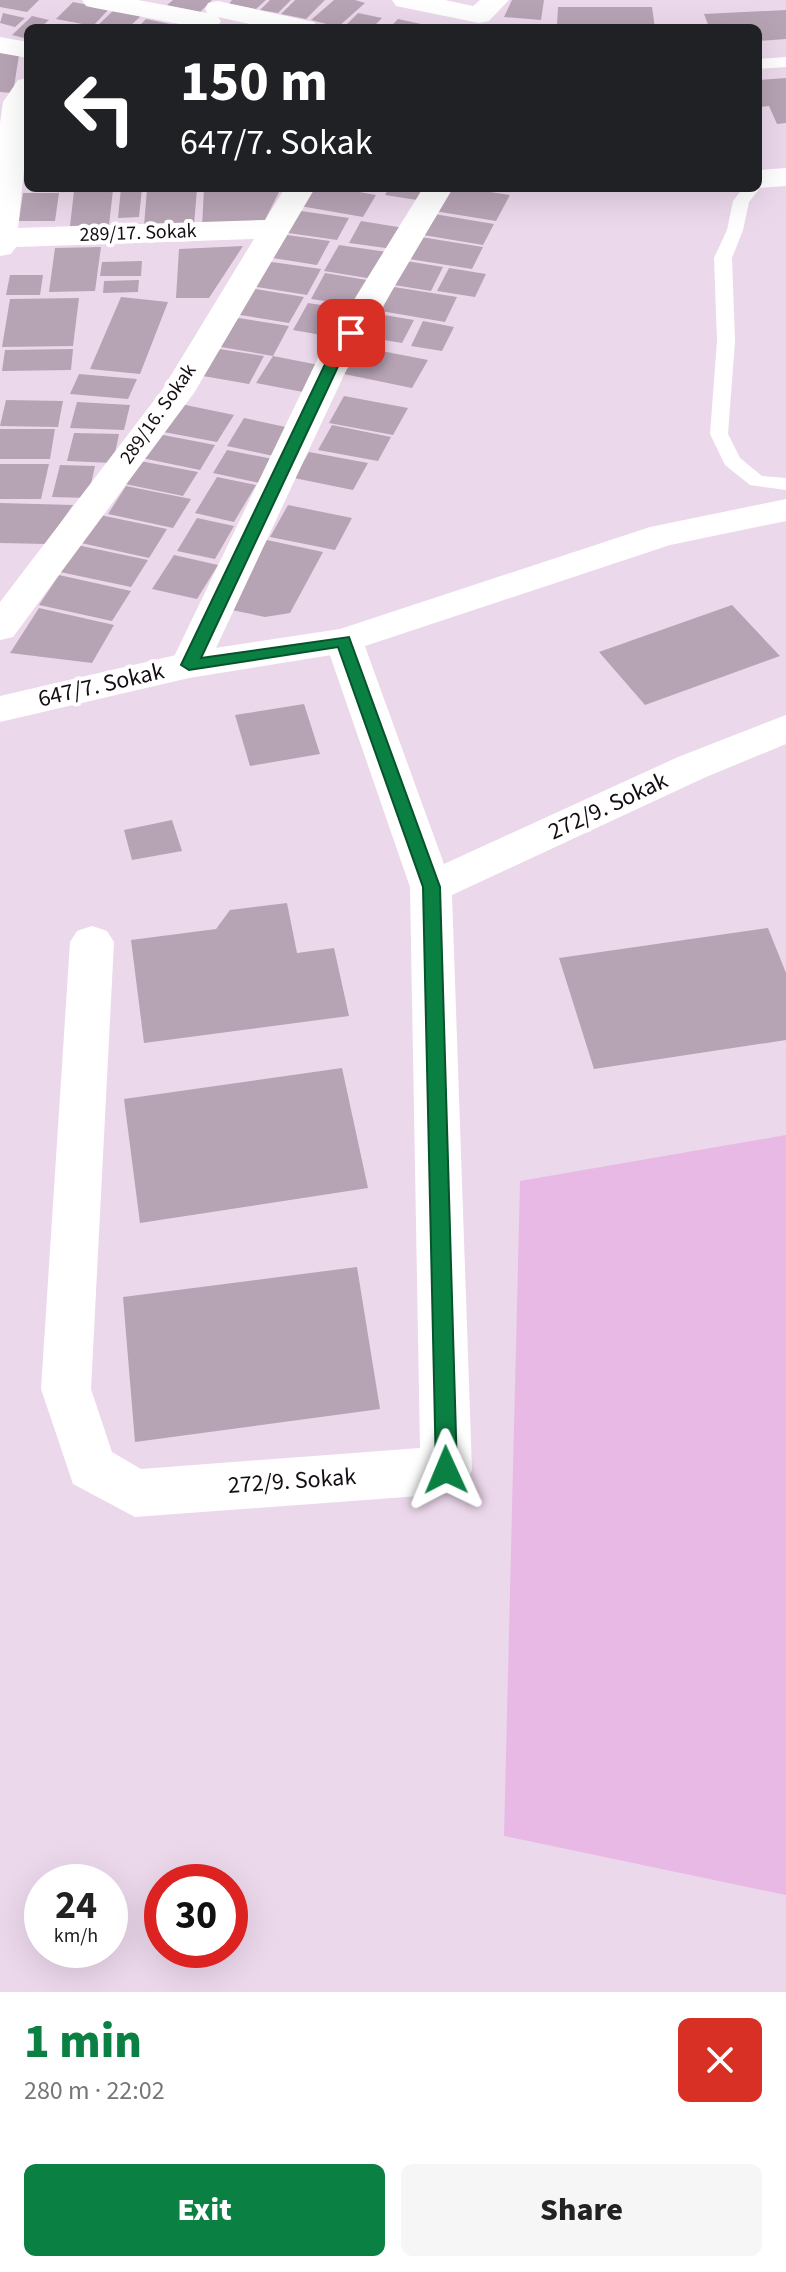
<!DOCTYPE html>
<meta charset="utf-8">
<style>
:root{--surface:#fff;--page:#f6f6f6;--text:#222;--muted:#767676;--accent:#0b8043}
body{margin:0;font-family:"Source Sans 3",sans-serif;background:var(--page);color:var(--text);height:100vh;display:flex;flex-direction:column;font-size:30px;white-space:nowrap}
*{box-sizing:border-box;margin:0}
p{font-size:26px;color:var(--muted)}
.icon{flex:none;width:44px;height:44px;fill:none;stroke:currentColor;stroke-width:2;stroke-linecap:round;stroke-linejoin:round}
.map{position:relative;height:1992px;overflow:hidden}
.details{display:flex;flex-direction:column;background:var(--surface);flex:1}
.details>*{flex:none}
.hud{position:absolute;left:24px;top:24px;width:738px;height:168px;border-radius:12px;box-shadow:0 8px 32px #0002;background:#202124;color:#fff;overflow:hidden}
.speed{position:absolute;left:24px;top:1864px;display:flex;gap:16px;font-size:40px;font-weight:700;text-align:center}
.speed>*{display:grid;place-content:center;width:104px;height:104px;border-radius:50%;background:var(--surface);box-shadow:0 8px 32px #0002;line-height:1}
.speed small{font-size:20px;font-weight:400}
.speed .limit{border:12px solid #d22;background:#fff;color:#111}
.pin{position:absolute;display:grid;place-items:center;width:68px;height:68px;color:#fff;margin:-34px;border-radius:16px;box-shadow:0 4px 12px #0006}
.me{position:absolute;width:88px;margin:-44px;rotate:359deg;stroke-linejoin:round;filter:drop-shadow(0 0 6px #0008)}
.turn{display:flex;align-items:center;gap:28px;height:168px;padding:0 24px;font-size:36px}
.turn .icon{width:104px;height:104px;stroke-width:2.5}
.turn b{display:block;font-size:56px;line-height:68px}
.round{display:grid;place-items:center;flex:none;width:84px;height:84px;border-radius:12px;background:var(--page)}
.headline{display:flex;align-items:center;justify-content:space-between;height:136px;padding:0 24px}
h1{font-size:48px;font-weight:800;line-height:60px;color:var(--accent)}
.action{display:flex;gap:16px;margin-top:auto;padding:16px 24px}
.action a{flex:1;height:92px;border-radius:12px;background:var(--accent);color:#fff;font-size:32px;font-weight:800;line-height:92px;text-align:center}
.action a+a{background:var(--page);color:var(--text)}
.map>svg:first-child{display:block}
.green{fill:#e8b9e5}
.building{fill:#b6a3b4}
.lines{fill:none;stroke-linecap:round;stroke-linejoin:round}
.lane{fill:#fff;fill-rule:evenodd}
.street{fill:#fff;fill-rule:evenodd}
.secondary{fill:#fff;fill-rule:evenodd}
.route{fill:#0b8043;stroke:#07532c;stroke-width:2}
.labels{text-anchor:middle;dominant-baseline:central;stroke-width:8;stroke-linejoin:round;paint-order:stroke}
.far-street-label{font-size:20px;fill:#140d13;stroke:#fff}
.street-label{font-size:24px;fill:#140d13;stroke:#fff}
</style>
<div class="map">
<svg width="786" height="1992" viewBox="0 0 786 1992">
<rect width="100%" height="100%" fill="#ecd8eb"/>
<path class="green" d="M786,1135V1895L504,1836L520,1181Z"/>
<path class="building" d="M0,0H39L27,12L0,7Z
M173,0H212L200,12L167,5Z
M232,0H266L256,9L229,4Z
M270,0H291L278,13L260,10Z
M295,0H325L306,19L281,14Z
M334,0H355L365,3L338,27L311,20Z
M512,0H544L541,20L504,17Z
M73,2L109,9L93,26L56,19Z
M558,7H652L655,28L557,25Z
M115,9L142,15L128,28L96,27Z
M786,10V39L758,41V28L709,27L704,14Z
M3,13L25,18L15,27L0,23Z
M358,13L382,18L372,28H343Z
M32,16L49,20L40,28H28V39L12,35Z
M146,19L184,27V28H137Z
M398,19L421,24L417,28H389Z
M0,52L19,55L13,93L0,92Z
M786,78V123L777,124L769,106L758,107V80Z
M121,188H142L139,217L118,218Z
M204,188H281L262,226L202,227Z
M312,188H337L376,195L363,217L300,206Z
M389,188H431L424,201L385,195Z
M446,188H464L510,195L496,221L434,211Z
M147,189H197L194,225L144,226Z
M113,190L109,225L70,226L74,191Z
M23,193H59L55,221H19Z
M294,210L349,218L337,240L281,232Z
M434,214L494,224L483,245L423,235Z
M361,221L404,228L393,249L349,243Z
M280,234L330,241L317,265L266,257Z
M421,237L483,247L472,269L409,259Z
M339,245L387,252L373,279L324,271Z
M243,246L209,298H176L179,249Z
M101,247L95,291L49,292L55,248Z
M142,261L141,276H100L102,262Z
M265,261L321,269L307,295L251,286Z
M406,261L443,267L431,291L394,285Z
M449,268L486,274L475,297L437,291Z
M325,273L373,281L360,306L311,299Z
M10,275H43L40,295H6Z
M139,280L138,292L103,293L104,281Z
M394,287L457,297L445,322L381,311Z
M250,288L304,297L289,323L234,314Z
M121,297L168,302L140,374L90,369Z
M79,298L73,346L2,347L10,299Z
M308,303L348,309L333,337L293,330Z
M384,315L414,320L402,343L372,338Z
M232,317L289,326L273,356L215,346Z
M423,321L454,327L442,351L411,346Z
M361,347L428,360L412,388L344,374Z
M213,348L264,356L249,384L197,375Z
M73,349L71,370L2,371L5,350Z
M273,356L319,365L303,392L256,383Z
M79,374L137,379L128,399L70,394Z
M344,396L408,408L393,435L329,423Z
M6,400L63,401L58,427L0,426Z
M77,402L130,405L124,430L70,428Z
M176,403L234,415L217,442L158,431Z
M244,418L295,429L278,457L227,446Z
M332,425L391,437L378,461L318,450Z
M0,429H55L50,459H0Z
M74,433L119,434L113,463L67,461Z
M158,434L215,445L200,470L142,458Z
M227,450L278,460L264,484L213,473Z
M309,452L368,463L353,490L294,478Z
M140,461L198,472L183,496L125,484Z
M0,464H49L41,499H0Z
M60,465L95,466L88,498L52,497Z
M217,477L256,485L234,522L195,513Z
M126,486L191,499L173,528L108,514Z
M0,503L73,505L46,544L0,543Z
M288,505L352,518L335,550L270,537Z
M100,515L167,529L149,558L81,543Z
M197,518L234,526L215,559L177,551Z
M267,540L323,552L290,613L265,617L227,609Z
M77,545L148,560L131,587L60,572Z
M174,555L218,565L197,599L152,589Z
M59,575L131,591L112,621L39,605Z
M732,605L780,656L645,705L599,652Z
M39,608L114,625L92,663L10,653Z
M304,704L320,754L250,766L235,715Z
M172,820L182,851L132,860L124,830Z
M287,903L297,953L334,948L349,1016L144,1043L131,940L216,929L230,910Z
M768,928L786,973V1040L594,1069L559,958Z
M342,1068L368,1188L140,1223L124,1099Z
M357,1267L380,1409L135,1442L123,1297Z"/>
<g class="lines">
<path class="lane" d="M786,57V67L758,69V59Z
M758,185L760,188L749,202L743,230L732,258L735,341L728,434L740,458L762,476L786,478V490L750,485L725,465L710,434L717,341L714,258L727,230L733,201L743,188H758Z"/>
<path class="street" d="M82,0H138L207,13L205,9L208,3L218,1L314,22L318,28H267L218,17L221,21L217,27L201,28L95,8L86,6Z
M392,0H445L473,6L480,0H509L489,21L479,23L396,6Z
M0,37L28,42V58L0,53Z
M28,78V132L18,228L265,220L285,188H315L194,393L13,637L0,640V602L162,390L254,239L16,247L11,254L0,256V123L3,102L18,80Z
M786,168V186L758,188V170Z
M423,188H453L352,358L208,665L203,674L189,678L175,674L170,665L318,358Z
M344,629L357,632L363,641L444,864L678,757L786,715V744L706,777L452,895L472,1470L464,1487L446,1494L135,1517L73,1484L41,1389L70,942L77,931L92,926L107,931L114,942L91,1389L112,1452L141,1469L420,1448L410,887L325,641L331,632Z"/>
<path class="secondary" d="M786,499V521L670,545L344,653L189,678L0,722V696L189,652L340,629L650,527Z"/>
</g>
<path class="route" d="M351,329L357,333L342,358L201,658L349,637L440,887L457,1470L454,1477L446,1480L439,1477L436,1470L423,887L338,647L189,670L181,665L328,358L346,330Z"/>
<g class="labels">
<g class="far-street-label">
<text transform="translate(138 233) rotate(-2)">289/17. Sokak</text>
<text transform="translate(158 414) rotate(-55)">289/16. Sokak</text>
</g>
<g class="street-label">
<text transform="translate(101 685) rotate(-13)">647/7. Sokak</text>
<text transform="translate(608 806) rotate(-25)">272/9. Sokak</text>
<text transform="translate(292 1481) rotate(-4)">272/9. Sokak</text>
</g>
</g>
</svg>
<div class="speed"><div>24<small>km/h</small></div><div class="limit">30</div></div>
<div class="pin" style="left:351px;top:333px;background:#d93025"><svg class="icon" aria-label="arrive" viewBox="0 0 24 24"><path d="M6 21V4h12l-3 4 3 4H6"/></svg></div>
<svg class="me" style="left:446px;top:1470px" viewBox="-20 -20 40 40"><path d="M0-17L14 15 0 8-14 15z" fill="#0b8043" stroke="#fff" stroke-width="4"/></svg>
<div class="hud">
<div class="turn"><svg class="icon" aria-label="left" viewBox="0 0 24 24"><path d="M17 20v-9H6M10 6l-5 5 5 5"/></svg><div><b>150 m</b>647/7. Sokak</div></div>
</div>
</div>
<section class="details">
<div class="headline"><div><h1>1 min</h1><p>280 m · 22:02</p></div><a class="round" style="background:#d93025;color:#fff"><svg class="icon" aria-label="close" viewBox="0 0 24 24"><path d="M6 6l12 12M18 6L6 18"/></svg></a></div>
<div class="action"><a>Exit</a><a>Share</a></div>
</section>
